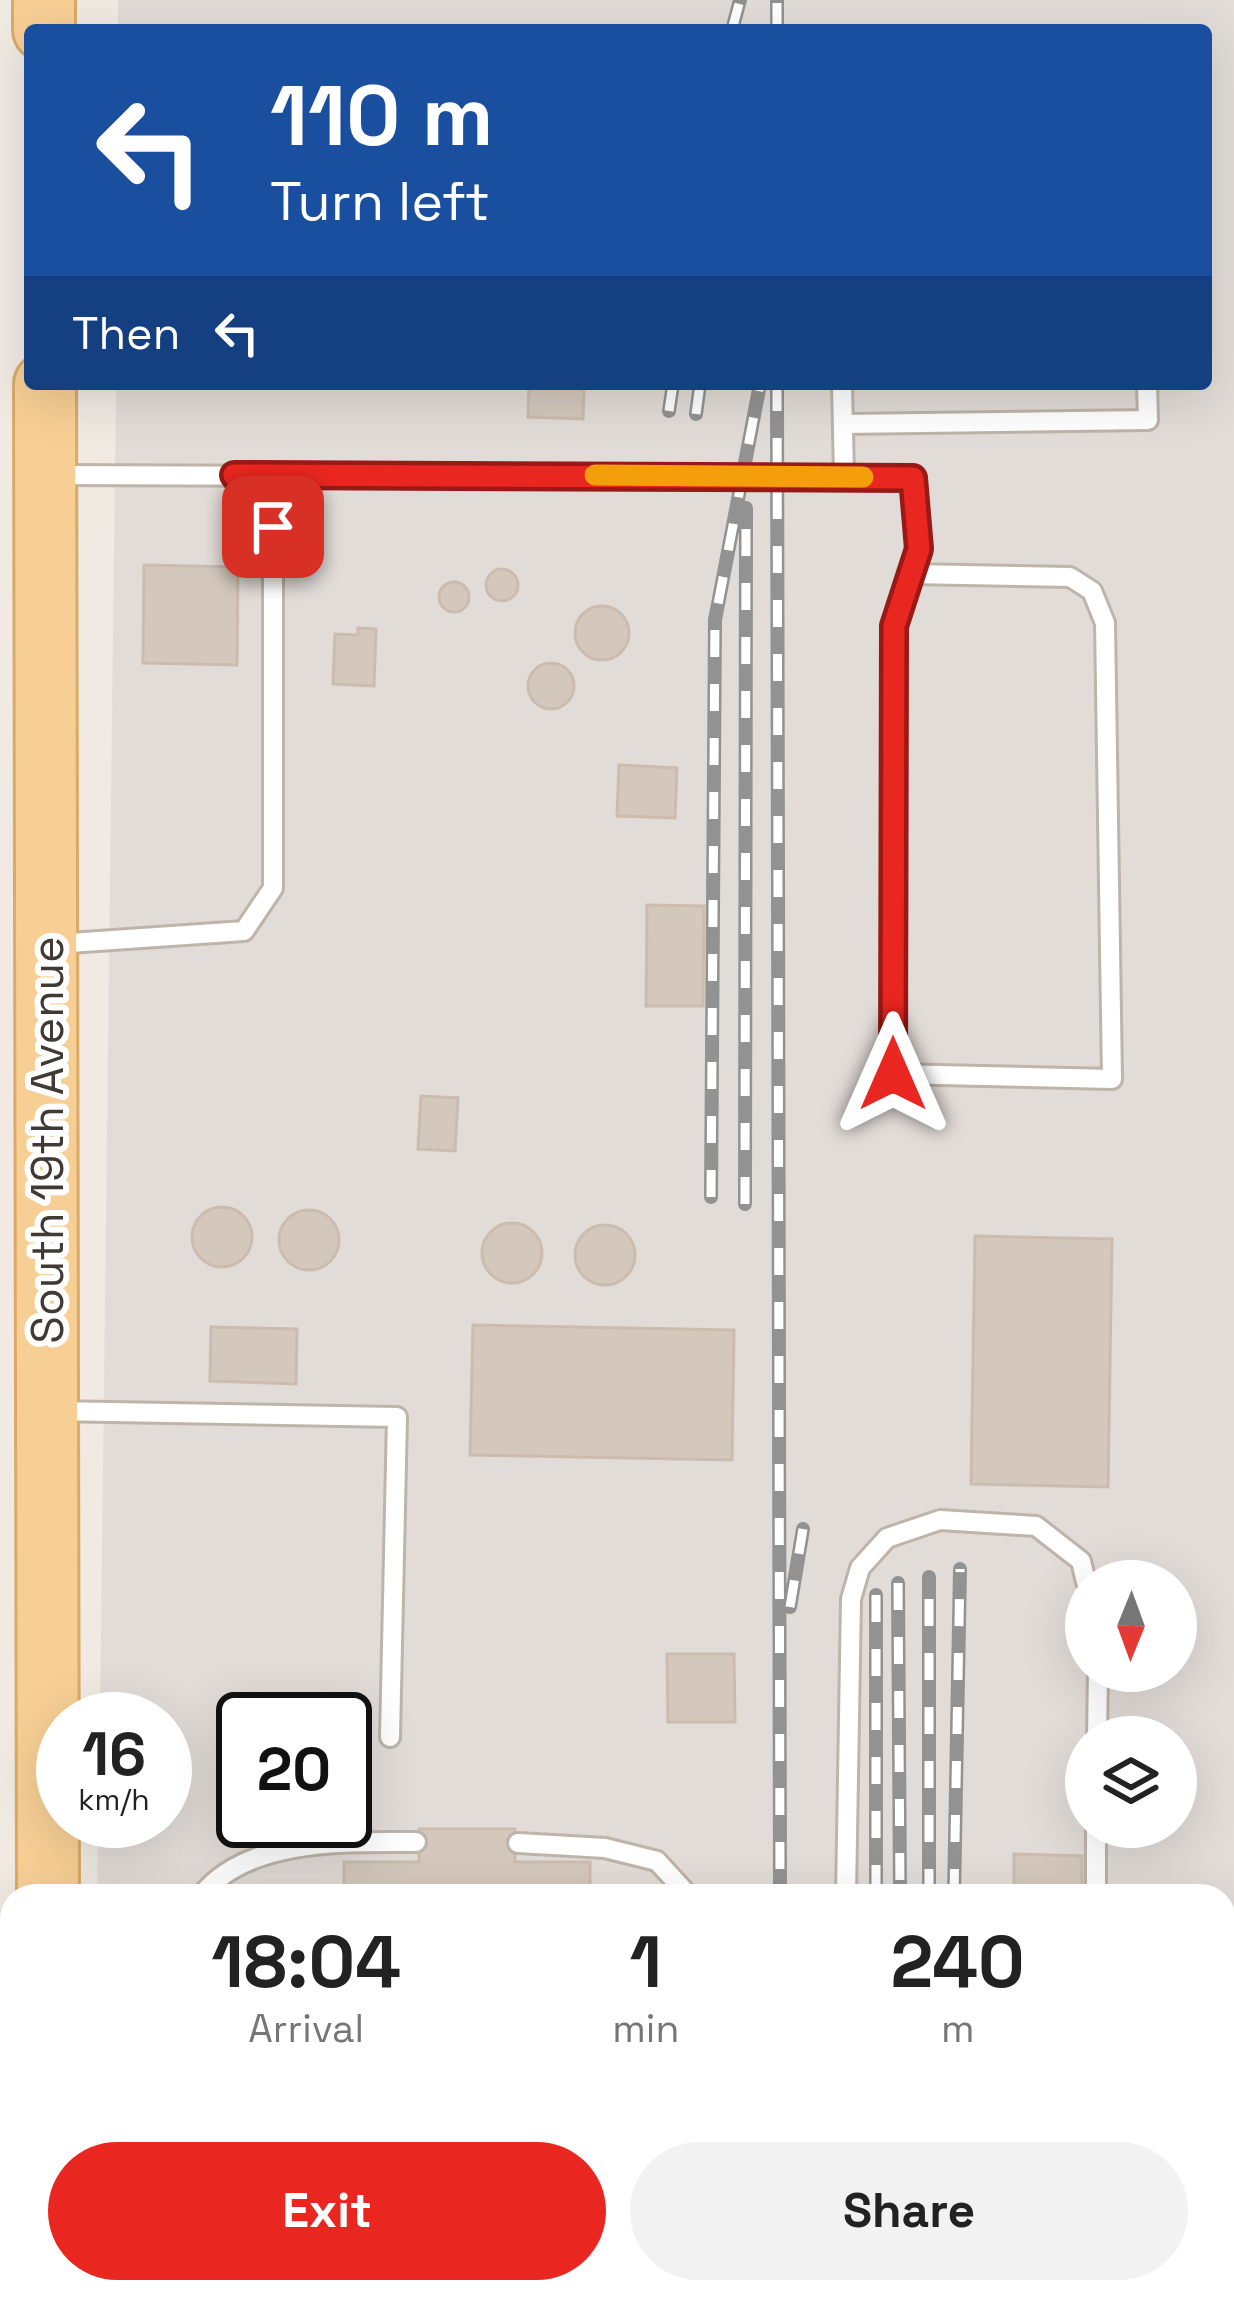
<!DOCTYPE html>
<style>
:root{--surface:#fff;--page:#f2f2f2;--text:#222;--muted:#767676;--accent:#ea2620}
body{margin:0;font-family:"Space Grotesk",sans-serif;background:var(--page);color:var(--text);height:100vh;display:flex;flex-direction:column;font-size:45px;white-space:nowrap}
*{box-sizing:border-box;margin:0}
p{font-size:39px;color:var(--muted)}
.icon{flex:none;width:66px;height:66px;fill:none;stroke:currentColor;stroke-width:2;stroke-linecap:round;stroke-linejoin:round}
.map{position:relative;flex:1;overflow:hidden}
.details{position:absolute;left:0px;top:1884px;width:1236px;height:420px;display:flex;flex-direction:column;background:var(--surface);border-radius:36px 36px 0 0;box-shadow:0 12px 48px #0002}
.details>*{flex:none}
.guide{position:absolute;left:24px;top:24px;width:1188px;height:366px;border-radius:12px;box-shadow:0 12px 48px #0002;background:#1a4fa0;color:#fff;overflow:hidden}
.needle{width:78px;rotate:181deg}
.buttons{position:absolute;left:1065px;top:1560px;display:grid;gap:24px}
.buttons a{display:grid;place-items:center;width:132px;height:132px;border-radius:50%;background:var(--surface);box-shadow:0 12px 48px #0002;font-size:60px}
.speed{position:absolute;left:36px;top:1692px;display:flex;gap:24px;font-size:60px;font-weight:700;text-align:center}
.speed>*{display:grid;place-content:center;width:156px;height:156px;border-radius:50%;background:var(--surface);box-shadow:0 12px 48px #0002;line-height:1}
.speed small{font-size:30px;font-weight:400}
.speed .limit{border:6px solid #111;border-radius:18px;background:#fff;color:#111}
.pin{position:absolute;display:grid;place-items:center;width:102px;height:102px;color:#fff;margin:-51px;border-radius:24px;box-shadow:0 6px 18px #0006}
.me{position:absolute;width:132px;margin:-66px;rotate:0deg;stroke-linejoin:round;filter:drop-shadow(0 0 9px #0008)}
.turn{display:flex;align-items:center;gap:42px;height:252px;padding:0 48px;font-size:54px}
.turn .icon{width:156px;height:156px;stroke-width:2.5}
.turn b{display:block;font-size:84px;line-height:102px}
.then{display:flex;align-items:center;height:114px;padding:0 48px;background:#0003;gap:24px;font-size:45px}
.eta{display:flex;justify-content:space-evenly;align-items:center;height:204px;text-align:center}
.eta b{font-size:72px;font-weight:800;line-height:84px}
.button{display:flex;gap:24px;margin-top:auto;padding:24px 48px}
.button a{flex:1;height:138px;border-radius:72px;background:var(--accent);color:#fff;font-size:48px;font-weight:800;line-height:138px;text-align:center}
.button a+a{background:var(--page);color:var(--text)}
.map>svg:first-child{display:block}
.industrial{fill:#e2dcd8;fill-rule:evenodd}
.building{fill:#d4c8bc;stroke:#cbbcad;stroke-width:3}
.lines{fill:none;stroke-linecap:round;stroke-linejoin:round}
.lane-casing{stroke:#beb4a9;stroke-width:24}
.primary-casing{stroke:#daaa67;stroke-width:66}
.lane{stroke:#fff;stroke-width:18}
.primary{stroke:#f7cf95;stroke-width:60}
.rail-casing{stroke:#929292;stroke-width:14}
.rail{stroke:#fff;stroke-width:9;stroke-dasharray:27;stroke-linecap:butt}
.route-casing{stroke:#981915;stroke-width:30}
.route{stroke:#ea2620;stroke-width:21}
.slow{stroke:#f59e0b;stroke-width:21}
.labels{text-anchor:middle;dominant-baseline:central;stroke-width:12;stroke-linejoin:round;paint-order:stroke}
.street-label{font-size:45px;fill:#413a34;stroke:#fff}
</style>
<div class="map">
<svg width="1234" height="2304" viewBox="0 0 1234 2304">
<rect width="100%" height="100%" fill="#f0eae3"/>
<path class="industrial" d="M118,0H1234V2304H92V2292H1224V1896H97L98,1821H165V1719H100L116,384H1206V30H118ZM1086,1581H1176V1671H1086ZM243,1719H345V1821H243ZM1086,1737H1176V1827H1086Z"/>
<path class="building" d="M529,384H584L583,419L528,417Z
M144,565L238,567L237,665L143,663Z
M486 585a16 16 0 1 1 32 0a16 16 0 1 1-32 0Z
M439 597a15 15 0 1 1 30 0a15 15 0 1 1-30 0Z
M575 633a27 27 0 1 1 54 0a27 27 0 1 1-54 0Z
M358,628L376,629L374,686L333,684L335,634L358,635Z
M528 686a23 23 0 1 1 46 0a23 23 0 1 1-46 0Z
M619,765L677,768L675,818L617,816Z
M647,905L704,906L703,1006H646Z
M421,1096L458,1098L455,1151L418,1149Z
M192 1237a30 30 0 1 1 60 0a30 30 0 1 1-60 0Z
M279 1240a30 30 0 1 1 60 0a30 30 0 1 1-60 0Z
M482 1253a30 30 0 1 1 60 0a30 30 0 1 1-60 0Z
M575 1255a30 30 0 1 1 60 0a30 30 0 1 1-60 0Z
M975,1236L1112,1239L1108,1487L971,1484Z
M473,1325L734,1330L732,1460L470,1455Z
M211,1327L297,1329L296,1384L210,1381Z
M667,1654H734L735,1722H668Z
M419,1829H515V1862H590V1896H344V1862H419Z
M1014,1854L1082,1856V1896H1014Z"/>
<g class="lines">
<g class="lane-casing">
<path id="lane" d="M842,384L844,476
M843,424L1148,420L1147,384
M50,475L913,478L919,549L894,626L893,1074L1112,1079L1105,623L1092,591L1070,577L911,574
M55,944L244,931L273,888V527L234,475
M52,1411L397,1417L390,1737
M1097,1737L1098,1671
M518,1843L605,1848L657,1861L689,1896
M201,1896C247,1837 349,1842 416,1842
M846,1896L851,1599L860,1568L887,1538L940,1520L1036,1526L1081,1561L1086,1582
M1096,1896V1827
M431,2292V2304
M157,2304V2292
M716,2304V2292
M838,2304L839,2292
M1092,2304V2292"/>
</g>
<g class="primary-casing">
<path id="primary" d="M44,0V30
M45,384L48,1896
M49,2292V2304"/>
</g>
<use href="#lane" class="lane"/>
<use href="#primary" class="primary"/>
<g class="rail-casing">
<path id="rail" d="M732,30L740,0
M777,30V0
M777,384L780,1896
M669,411L673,384
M696,414L700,384
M711,1197L715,620L760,384
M745,1204L746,508
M898,1583L900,1896
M876,1595V1896
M790,1607L803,1529
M929,1896V1577
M954,1896L960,1569
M780,2292V2304
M875,2292V2304
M917,2292L919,2304
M757,2304L758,2292"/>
</g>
<use href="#rail" class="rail"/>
</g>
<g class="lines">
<g class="route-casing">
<path id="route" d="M273,527L234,475L913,478L919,549L894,626L893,1074"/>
</g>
<use href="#route" class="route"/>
<path class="slow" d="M595,475L863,477"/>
</g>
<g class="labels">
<g class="street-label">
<text transform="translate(47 1140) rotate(-90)">South 19th Avenue</text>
</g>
</g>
</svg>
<div class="buttons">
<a><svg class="needle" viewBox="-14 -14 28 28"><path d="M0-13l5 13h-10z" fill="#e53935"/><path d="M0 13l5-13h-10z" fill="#767676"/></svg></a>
<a><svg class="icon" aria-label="layers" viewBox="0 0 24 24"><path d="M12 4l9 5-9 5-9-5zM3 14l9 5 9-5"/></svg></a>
</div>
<div class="speed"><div>16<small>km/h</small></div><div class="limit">20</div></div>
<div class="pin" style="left:273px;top:527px;background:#d93025"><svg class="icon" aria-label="arrive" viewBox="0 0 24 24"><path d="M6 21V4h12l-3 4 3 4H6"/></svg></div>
<svg class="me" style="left:893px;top:1074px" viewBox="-20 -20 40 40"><path d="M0-17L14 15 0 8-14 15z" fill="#ea2620" stroke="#fff" stroke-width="4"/></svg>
<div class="guide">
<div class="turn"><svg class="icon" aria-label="left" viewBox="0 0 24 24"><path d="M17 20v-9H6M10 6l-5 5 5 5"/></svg><div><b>110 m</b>Turn left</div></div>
<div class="then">Then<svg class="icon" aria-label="left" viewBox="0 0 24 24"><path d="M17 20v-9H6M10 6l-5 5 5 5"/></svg></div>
</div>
<section class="details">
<div class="eta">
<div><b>18:04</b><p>Arrival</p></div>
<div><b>1</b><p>min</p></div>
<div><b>240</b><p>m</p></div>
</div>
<div class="button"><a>Exit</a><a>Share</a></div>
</section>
</div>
